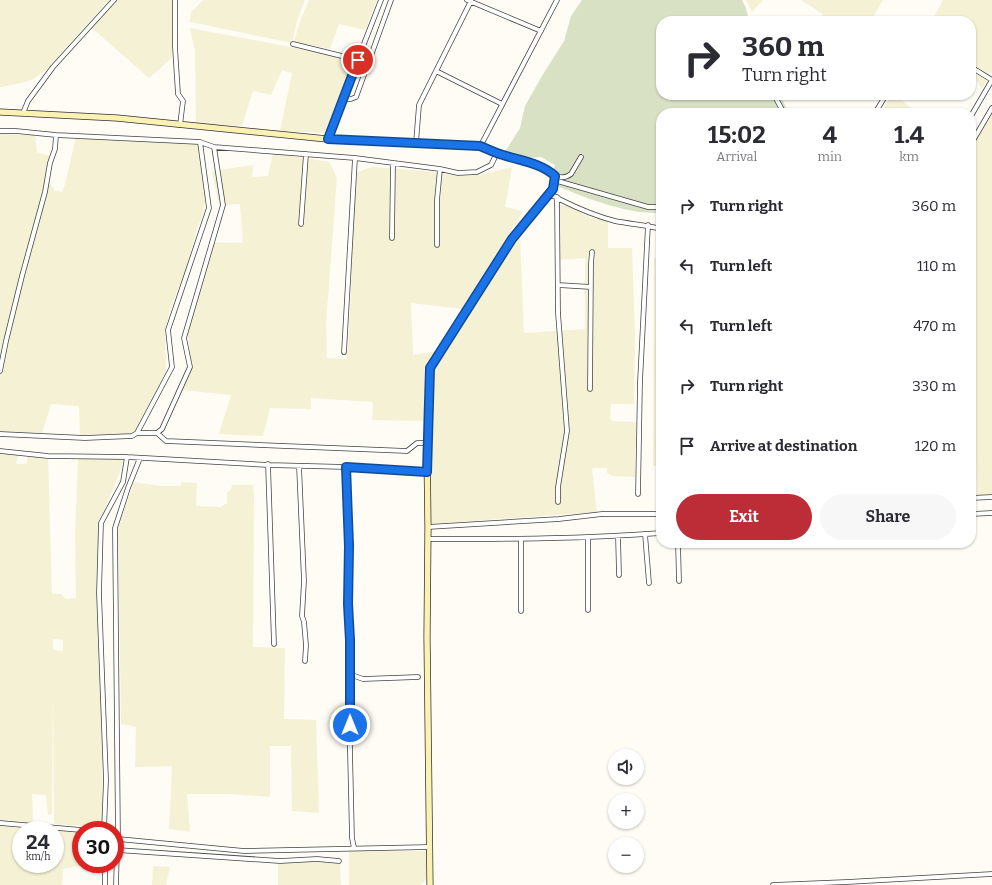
<!DOCTYPE html>
<meta charset="utf-8">
<style>
:root{--surface:#fff;--page:#f7f7f7;--text:#2b2b33;--muted:#7c7c81;--accent:#bc2d38}
body{margin:0;font-family:Bitter,serif;background:var(--page);color:var(--text);height:100vh;display:flex;flex-direction:column;font-size:15px;white-space:nowrap}
*{box-sizing:border-box;margin:0}
p{font-size:13px;color:var(--muted)}
.icon{flex:none;width:22px;height:22px;fill:none;stroke:currentColor;stroke-width:2;stroke-linecap:round;stroke-linejoin:round}
.map{position:relative;flex:1;overflow:hidden}
.drawer{position:absolute;left:656px;top:108px;width:320px;height:440px;display:flex;flex-direction:column;background:var(--surface);border-radius:16px;box-shadow:0 1px 3px #0004}
.drawer>*{flex:none}
.top-card{position:absolute;left:656px;top:16px;width:320px;height:84px;border-radius:16px;box-shadow:0 1px 3px #0004;background:#fff;color:var(--text);overflow:hidden}
.tools{position:absolute;left:608px;top:749px;display:grid;gap:8px}
.tools a{display:grid;place-items:center;width:36px;height:36px;border-radius:50%;background:var(--surface);box-shadow:0 1px 3px #0004;font-size:20px}
.speed{position:absolute;left:12px;top:821px;display:flex;gap:8px;font-size:20px;font-weight:700;text-align:center}
.speed>*{display:grid;place-content:center;width:52px;height:52px;border-radius:50%;background:var(--surface);box-shadow:0 1px 3px #0004;line-height:1}
.speed small{font-size:10px;font-weight:400}
.speed .limit{border:6px solid #d22;background:#fff;color:#111}
.pin{position:absolute;display:grid;place-items:center;width:34px;height:34px;color:#fff;margin:-17px;border:2px solid #fff;border-radius:50%;box-shadow:0 1px 4px #0007}
.me{position:absolute;width:44px;margin:-22px;rotate:0deg;stroke-linejoin:round;filter:drop-shadow(0 0 3px #0008)}
.turn{display:flex;align-items:center;gap:14px;height:84px;padding:0 20px;font-size:18px}
.turn .icon{width:52px;height:52px;stroke-width:2.5}
.turn b{display:block;font-size:28px;line-height:34px}
.eta{display:flex;justify-content:space-evenly;align-items:center;height:68px;text-align:center}
.eta b{font-size:24px;font-weight:700;line-height:28px}
.cta{display:flex;gap:8px;margin-top:auto;padding:8px 20px}
.cta a{flex:1;height:46px;border-radius:24px;background:var(--accent);color:#fff;font-size:16px;font-weight:700;line-height:46px;text-align:center}
.cta a+a{background:var(--page);color:var(--text)}
ul{padding:0;list-style:none}
li{display:flex;align-items:center;gap:12px;height:60px;padding:0 20px}
li div{flex:1}
li b{display:block;font-size:15px}
li em{font-style:normal}
.map>svg:first-child{display:block}
.farmland{fill:#f4f1d5;fill-rule:evenodd}
.cemetery{fill:#d9e1c5}
.lines{fill:none;stroke-linecap:round;stroke-linejoin:round}
.street-casing{stroke:#434343;stroke-width:5.5}
.secondary-casing{stroke:#323232;stroke-width:7}
.street{stroke:#fff;stroke-width:4}
.secondary{stroke:#fbf1b2;stroke-width:5.5}
.route-casing{stroke:#114b97;stroke-width:10}
.route{stroke:#1a73e8;stroke-width:7}
</style>
<div class="map">
<svg width="992" height="885" viewBox="0 0 992 885">
<rect width="100%" height="100%" fill="#fefcf4"/>
<path class="farmland" d="M0,0H109L48,68L32,80L3,87H0Z
M115,0H175L172,58L149,78L92,28Z
M203,0H305L297,21L292,43L190,22L191,12Z
M309,0H377L365,30L339,24L330,49L294,42L300,21Z
M746,0H763L752,12Z
M801,0H883L871,21H819L823,14Z
M943,0H992V71L982,89L971,73V21H932Z
M190,28L354,59L325,133L280,131L292,73L282,70L271,95L253,91L242,126L196,124L195,51Z
M891,95H895L910,107L922,113H894L884,109Z
M992,108V498L977,499L971,219V145Z
M0,134L35,135L37,152L50,156L48,180L54,190L62,192L65,184L76,137L200,143L207,188L203,214L197,229L186,269L171,307L165,330L166,373L165,382L143,417L139,427L131,434L80,435L79,406L51,404L42,433L0,432Z
M273,153L329,162L337,178L326,324L327,358L347,359L351,296L352,246L357,172L372,167L425,171L460,176L479,175L512,167L505,207L523,211L463,309L411,303L413,355L437,351L424,369L425,421L372,420L373,402L311,398V409L270,408L263,436L219,434L231,395L182,390L192,368L187,330L210,242L243,243L240,204L219,205L212,171L253,165L252,177L268,176Z
M557,204L571,207L589,217L608,221V248H632L635,334L634,404H611L610,419L612,421L636,422L635,477L613,476L607,473V468H592L597,512L432,524L429,462L431,375L520,234L524,333L585,329V258L557,260Z
M654,258H661V462L653,467Z
M0,452L19,453L16,464H26L28,456L36,455L48,456L52,594H61L66,599L76,598L75,536L78,458L123,459L120,472L99,523L103,828L54,824L53,686L52,814L48,815L46,795L32,794L33,824L0,820ZM53,639L63,640V651L53,650Z
M134,482L161,486H181V482L197,483L196,506L221,507L227,503V493L231,489L232,485H253L254,496L253,647L285,648L284,719L316,720L319,813L292,811L291,746H270V797L231,794H187L190,832L169,829L172,766L135,767L136,727L121,724L118,529Z
M0,826L79,832V866L63,869L62,885H0ZM21,830H55V864H21Z
M349,851H426V880L420,885H349Z
M310,860L340,864L341,885H278V862Z
M153,866L170,867L166,885H152Z"/>
<path class="cemetery" d="M582,0H742L746,8L749,21H661V95H780L789,113H661V213C622,214 585,197 549,183L555,165L541,157L519,159L503,155L520,128L525,106L542,76L564,41L571,16Z"/>
<g class="lines">
<g class="street-casing">
<path id="street" d="M175,0V47L178,94L183,101L180,125
M467,0L541,31
M293,44L358,60
M971,67L992,80
M436,71L502,104
M774,95L784,113
M342,100L351,99L356,97L391,0
M23,113L28,101L53,67L114,0
M875,113L886,95
M971,116L992,80
M0,131H16L56,135L200,142L214,147L355,158L440,169L458,173L477,172L491,165L497,153
M327,139L381,0
M416,143L419,105L471,1
M971,144L992,108
M480,147L557,0
M555,176C561,178 566,178 571,174L581,157
M554,180L648,207H661
M548,195L557,197L559,199C577,208 595,216 615,221C630,224 646,225 661,229
M557,197L558,313L567,431L558,487V502
M301,224L306,154
M392,238L393,163
M437,245V200L440,169
M558,285L591,287
M971,350L973,455L971,456
M344,352L355,158
M0,371L6,341L22,276L45,192L50,163L55,149L56,135
M590,389L591,264L592,252
M137,433L172,367L168,330L209,208L200,142
M157,433L166,441L407,451L417,443H428
M0,434L85,438L132,436L137,433H157L162,429L190,367L184,338L223,205L214,147
M0,451L48,456L127,457L269,465L346,467L427,472
M140,458L128,488L115,528L118,839L244,851L430,847
M268,464L274,644
M299,466L304,581L302,616L304,622L306,645L305,661
M346,467L348,538L349,546L348,604L350,640V751L352,838L354,848
M638,494L640,382L648,225
M971,498L992,497
M971,514L992,513
M428,527L559,519L602,514H661
M645,534L649,583
M618,536L619,575
M588,537V610
M428,539C506,539 583,539 661,533
M678,543L679,581
M521,611V539
M349,674L363,679L418,677
M0,823L81,830
M104,830L106,780L99,593L101,523L123,482L127,457
M105,864V885
M116,885L117,850L280,861L317,859L339,861
M773,885L847,882L992,874"/>
</g>
<g class="secondary-casing">
<path id="secondary" d="M0,112L117,118L327,139L480,147C488,149 495,153 503,155C521,161 541,163 555,176L553,189L512,239L430,368L427,454L428,527L427,637L430,885"/>
</g>
<use href="#street" class="street"/>
<use href="#secondary" class="secondary"/>
</g>
<g class="lines">
<g class="route-casing">
<path id="route" d="M350,725V640L348,604L349,546L346,467L427,472L430,368L512,239L553,189L555,176C541,163 521,161 503,155C495,153 488,149 480,146L328,139L358,60"/>
</g>
<use href="#route" class="route"/>
</g>
</svg>
<div class="tools">
<a><svg class="icon" aria-label="sound" viewBox="0 0 24 24"><path d="M4 9h4l5-4v14l-5-4H4zM17 9q2 3 0 6"/></svg></a>
<a>+</a>
<a>−</a>
</div>
<div class="speed"><div>24<small>km/h</small></div><div class="limit">30</div></div>
<div class="pin" style="left:358px;top:60px;background:#d93025"><svg class="icon" aria-label="arrive" viewBox="0 0 24 24"><path d="M6 21V4h12l-3 4 3 4H6"/></svg></div>
<svg class="me" style="left:350px;top:725px" viewBox="-20 -20 40 40"><circle r="17" fill="#1a73e8" stroke="#fff" stroke-width="3"/><path d="M0-11L8 9 0 5-8 9z" fill="#fff"/></svg>
<div class="top-card">
<div class="turn"><svg class="icon" aria-label="right" viewBox="0 0 24 24"><path d="M7 20v-9h11M14 6l5 5-5 5"/></svg><div><b>360 m</b>Turn right</div></div>
</div>
<section class="drawer">
<div class="eta">
<div><b>15:02</b><p>Arrival</p></div>
<div><b>4</b><p>min</p></div>
<div><b>1.4</b><p>km</p></div>
</div>
<ul>
<li><svg class="icon" aria-label="right" viewBox="0 0 24 24"><path d="M7 20v-9h11M14 6l5 5-5 5"/></svg><div><b>Turn right</b></div><em>360 m</em></li>
<li><svg class="icon" aria-label="left" viewBox="0 0 24 24"><path d="M17 20v-9H6M10 6l-5 5 5 5"/></svg><div><b>Turn left</b></div><em>110 m</em></li>
<li><svg class="icon" aria-label="left" viewBox="0 0 24 24"><path d="M17 20v-9H6M10 6l-5 5 5 5"/></svg><div><b>Turn left</b></div><em>470 m</em></li>
<li><svg class="icon" aria-label="right" viewBox="0 0 24 24"><path d="M7 20v-9h11M14 6l5 5-5 5"/></svg><div><b>Turn right</b></div><em>330 m</em></li>
<li><svg class="icon" aria-label="arrive" viewBox="0 0 24 24"><path d="M6 21V4h12l-3 4 3 4H6"/></svg><div><b>Arrive at destination</b></div><em>120 m</em></li>
</ul>
<div class="cta"><a>Exit</a><a>Share</a></div>
</section>
</div>
